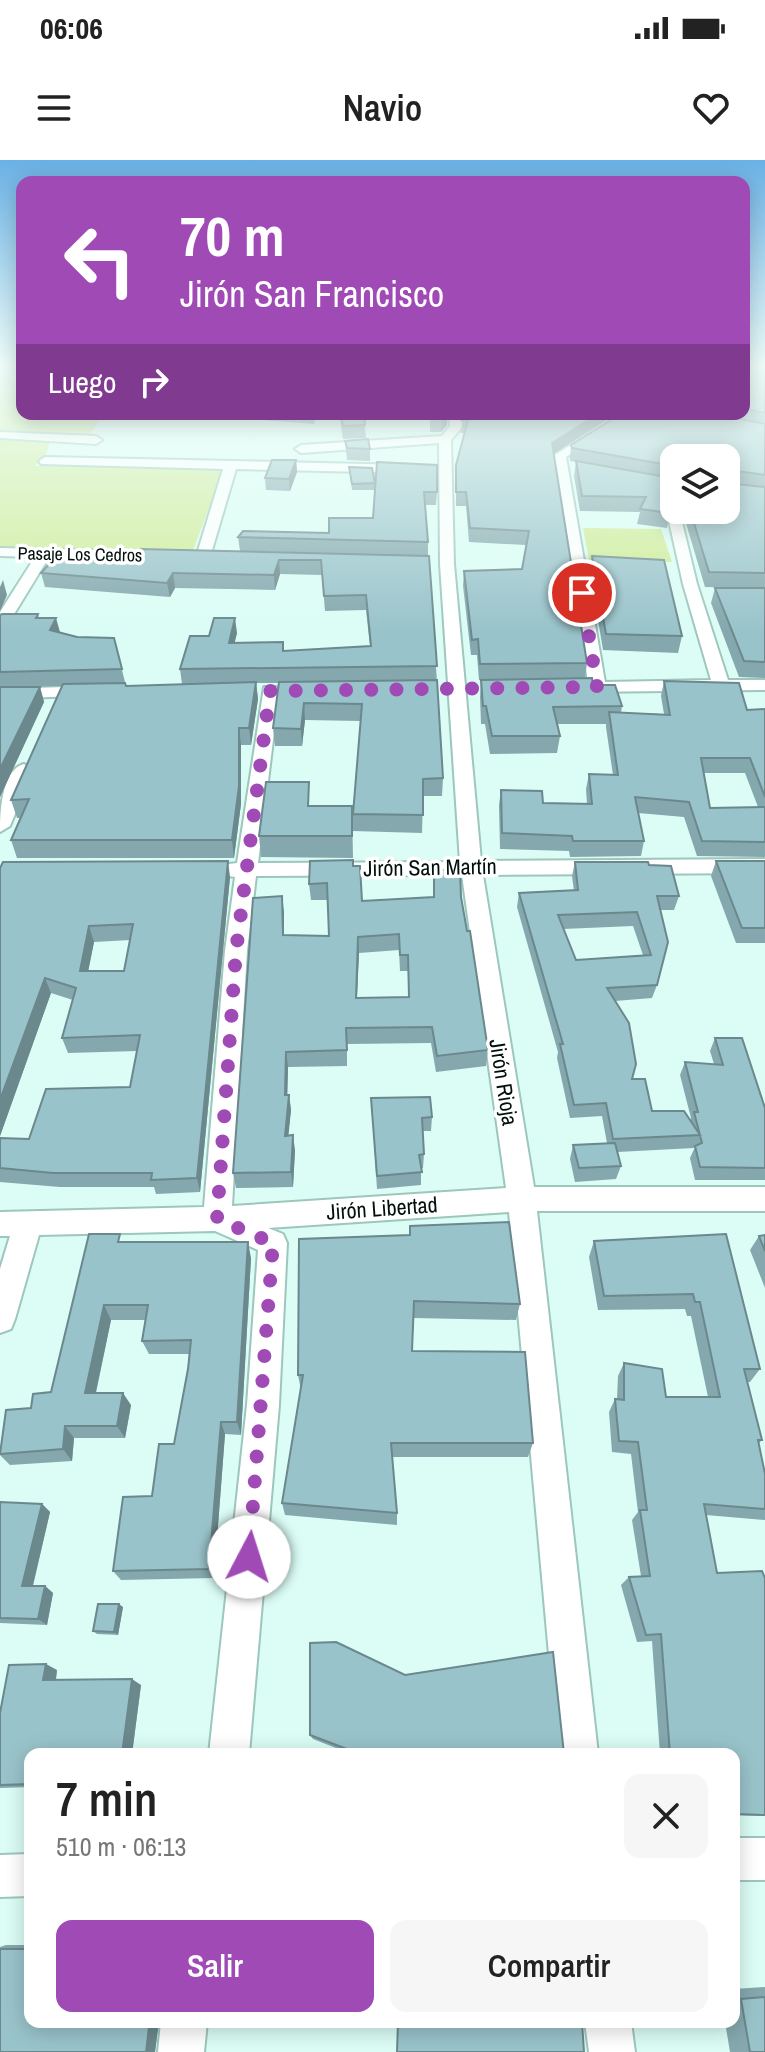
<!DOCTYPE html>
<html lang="es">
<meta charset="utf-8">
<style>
:root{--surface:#fff;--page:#f6f6f6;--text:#222;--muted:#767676;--accent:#a04ab6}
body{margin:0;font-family:"Archivo Narrow",sans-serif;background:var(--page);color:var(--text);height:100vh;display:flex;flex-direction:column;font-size:30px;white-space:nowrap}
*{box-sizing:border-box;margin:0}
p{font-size:26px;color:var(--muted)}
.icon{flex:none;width:44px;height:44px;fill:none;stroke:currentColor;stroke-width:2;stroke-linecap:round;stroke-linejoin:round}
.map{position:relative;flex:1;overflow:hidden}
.side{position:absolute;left:24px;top:1588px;width:716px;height:280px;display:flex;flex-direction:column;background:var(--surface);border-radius:16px;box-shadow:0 4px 20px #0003}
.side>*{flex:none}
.banner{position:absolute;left:16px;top:16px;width:734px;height:244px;border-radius:16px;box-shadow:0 4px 20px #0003;background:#a04ab6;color:#fff;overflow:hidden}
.tools{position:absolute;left:660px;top:284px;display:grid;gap:16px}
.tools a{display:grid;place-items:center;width:80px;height:80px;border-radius:16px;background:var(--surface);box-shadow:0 4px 20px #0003;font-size:40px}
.pin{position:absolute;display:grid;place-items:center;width:68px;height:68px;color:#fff;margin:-34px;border:4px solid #fff;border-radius:50%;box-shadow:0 2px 8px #0007}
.me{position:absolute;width:88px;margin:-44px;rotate:5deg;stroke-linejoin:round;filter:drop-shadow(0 0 6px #0008)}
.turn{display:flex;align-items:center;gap:28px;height:168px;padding:0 32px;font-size:36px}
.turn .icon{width:104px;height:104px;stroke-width:2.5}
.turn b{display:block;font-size:56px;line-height:68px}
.then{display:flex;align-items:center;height:76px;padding:0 32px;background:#0003;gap:16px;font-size:30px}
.round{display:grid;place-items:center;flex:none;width:84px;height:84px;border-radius:16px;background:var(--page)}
.head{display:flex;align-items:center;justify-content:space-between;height:136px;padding:0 32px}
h1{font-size:48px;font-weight:600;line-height:60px}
.action{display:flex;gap:16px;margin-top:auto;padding:16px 32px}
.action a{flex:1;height:92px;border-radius:16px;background:var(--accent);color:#fff;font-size:32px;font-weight:600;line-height:92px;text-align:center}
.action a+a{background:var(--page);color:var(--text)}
.status{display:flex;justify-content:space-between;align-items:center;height:56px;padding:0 40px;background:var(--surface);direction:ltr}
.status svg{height:22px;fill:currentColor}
header{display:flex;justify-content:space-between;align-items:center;height:104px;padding:0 32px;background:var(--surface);font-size:36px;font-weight:600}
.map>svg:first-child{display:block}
.green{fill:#cfec96}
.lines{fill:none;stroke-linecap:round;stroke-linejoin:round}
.minor-casing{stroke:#9dc6bd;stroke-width:4}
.minor{fill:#fff;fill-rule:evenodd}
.wall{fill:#84a8ae;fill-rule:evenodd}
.shaded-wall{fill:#6b888d}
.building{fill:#99c3ca;stroke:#6b888d;stroke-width:2;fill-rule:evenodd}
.route{stroke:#a04ab6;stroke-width:14;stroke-dasharray:0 25.2}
.labels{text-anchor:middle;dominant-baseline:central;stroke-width:7;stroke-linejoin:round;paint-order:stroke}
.far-street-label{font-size:18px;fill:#02100d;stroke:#fff}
.street-label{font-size:22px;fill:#02100d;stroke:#fff}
</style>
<div class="status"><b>06:06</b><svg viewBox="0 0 49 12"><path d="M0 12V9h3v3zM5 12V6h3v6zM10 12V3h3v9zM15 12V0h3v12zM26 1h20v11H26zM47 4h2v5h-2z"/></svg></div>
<header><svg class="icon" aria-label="menu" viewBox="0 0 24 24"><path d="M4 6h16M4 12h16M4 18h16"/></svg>Navio<svg class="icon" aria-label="heart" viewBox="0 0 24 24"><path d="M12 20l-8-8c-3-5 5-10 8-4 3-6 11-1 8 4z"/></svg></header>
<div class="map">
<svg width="765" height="1892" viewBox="0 0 765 1892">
<rect width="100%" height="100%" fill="#dbfdf5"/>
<path class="green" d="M0,206L22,207V254H105L89,275L0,270Z
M0,277L51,280L45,297L35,306H225L192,393L0,390Z
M583,368L661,369L672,402L589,400Z"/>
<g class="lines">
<g class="minor-casing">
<path id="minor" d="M449,254H461L462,267L451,280L454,404L481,701L765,699V713L483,715L534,1027H765V1051H537L598,1594H558L509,1052L268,1068L283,1074L287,1083L279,1245L249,1594H209L247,1245L258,1090L215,1071L39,1075L15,1159L11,1169L0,1173V1109L10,1076H0V1052L204,1047L225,791L235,717L221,715L218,710L221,705L237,703L264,527H276L279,531L258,703L460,702L440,404L439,283L301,293L295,289L301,285L442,276L450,266ZM462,715L506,1028L232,1046L247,791L256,716Z
M621,254H635L566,297L605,522L711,520L683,424L661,325L667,321L673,325L674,350H679L697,424L728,520H765V530L579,532L570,527L588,522L553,296Z
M0,272L96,276L102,280L96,284L0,278Z
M45,297L411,305L417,309L411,313L236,309L210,397L203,401L196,397L223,309L41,304L39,301Z
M0,388L172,392L179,396L172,400L49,397L8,464L0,469V452L35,397L0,396Z
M96,526L102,527V535L0,539V529Z
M24,604L33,610L10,666L0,672C0,653 1,610 24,604Z
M734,1678H765V1720H734Z
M30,1694V1736L0,1737V1695Z
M161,1862H207L204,1892H158Z
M585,1862H631L635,1892H589Z"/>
</g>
<use href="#minor" class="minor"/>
</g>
<path class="wall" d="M4,206H22V221L17,220L16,215L6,214Z
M744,206H765V428L705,427L682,350H726L674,298V320L662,318L670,353L667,368L637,364L640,352L580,351L574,316L576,302L570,301V298L571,285L621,254H744Z
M251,254H318L314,264L252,259Z
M339,254H447V265L441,272H430V260L364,257L366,278L343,279Z
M463,254H616L553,294L587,503L585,518L622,546L621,553L664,554L661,536L664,521L747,550L765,549V697L697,696L684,657L638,653L644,681L641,696L570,697L569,691L500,689L499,645L501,630L543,643L587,644L586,629L589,614L613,615L606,567V564H557L560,576L557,593L490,594L485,564H481L480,537L481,520H479L477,495H471L463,426L464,411L522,409L526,385L469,382L466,346H456V305L464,273H461ZM704,613H745L758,647L710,648Z
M345,281L370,289V301L347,300Z
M296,300L297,312L290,331L266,330L265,318Z
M377,302L437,332L436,345H425L428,382V396L240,391L238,377L329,373L373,358Z
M349,307L375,323V330H352Z
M429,396L443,618L442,636H423L422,673L353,671V654L361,561L305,560L302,586H275L273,568L279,523H256L258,539L251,585H241V644L234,698H17L11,680L20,658H17L11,640L62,526L9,527H40L44,542L0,637V455L38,454L39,458L60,472L77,477L114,478L126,526L182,524L180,509L209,476L237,473L234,483L283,482L284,491L370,486L366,450L325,451L322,415L280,414L275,430L175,428L170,437L45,427L41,413L133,399Z
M592,396L682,476L678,493L603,490L590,412Z
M715,428H765V518L739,517L711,443Z
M310,646H352L353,698L261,697L259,676Z
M716,701H765V783H736L711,716Z
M575,702L649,705L679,736L674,750H661L657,825L652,838L615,841L632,919L652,951L690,960L691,958L680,915L685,902L714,904L710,891L715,878L765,948V1020H695L690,998L695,987H694V988L617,992L621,1006L616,1019L575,1022L570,999L573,985L607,983L602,956L570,958L557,898L558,892L517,747L519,733L574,731L572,716ZM633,766L643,795L576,800L563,769Z
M353,706L362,741L433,737L434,710L461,737L488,890L486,906L436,912L431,883L347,884V906L288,907L287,935H289L291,950L288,975L295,990L293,1027L236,1028L233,1013L282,736L284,775L329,776L328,740H311L309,724ZM399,790L400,811H408L409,837L357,838L359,793Z
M0,708L230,717L200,1032L156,1034L154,1027H60L0,1022V978L29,979L130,927L137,891L68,893L62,878L73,840L51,833L0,976ZM130,780L124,811H88L94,782Z
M371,938L432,957L431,971H423L424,994L423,1008H421V1025L377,1029Z
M410,1066L520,1144L516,1160L414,1158L412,1191L533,1283L528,1297H392L397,1353V1365L285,1355L282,1343L301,1230L298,1215L409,1075Z
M726,1074L760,1209L750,1222H747L762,1280L759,1283L765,1314V1360L706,1355L717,1413L765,1418V1656L734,1655V1594H660L652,1481L637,1482L621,1425L629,1417L641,1416L632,1360L638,1352L631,1294L612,1292L609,1252L615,1239H617L618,1216L624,1203L666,1237H708L691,1156H687L685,1149L598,1150L589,1097L594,1081Z
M765,1075V1128L750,1090L759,1076Z
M123,1082L251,1098L241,1275L225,1274L214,1418L121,1420L113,1411L152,1336L174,1284L188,1209L189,1194H149L142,1181L145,1160H111L96,1233L131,1245L125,1278H74L72,1301L10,1305L0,1295V1287L31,1248L51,1232Z
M0,1342L42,1344L50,1352L33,1426H45L53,1433L47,1465L0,1463Z
M123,1447L118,1475L97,1474L93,1471Z
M57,1510L56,1520L141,1525L132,1594H30V1627L0,1628V1553Z
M310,1575L564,1594H351L313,1579Z
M6,1785H30V1862H181L175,1867H158L155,1892H0V1787Z
M765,1827V1892H730L725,1862H734V1829Z"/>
<path class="shaded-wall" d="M446,254H447V265L441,272L442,259Z
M598,254H616L550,296L552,283Z
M296,300L297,312L290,331L289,319Z
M279,400L280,414L275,430L274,415Z
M173,413L175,428L170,437L167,423Z
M3,420L7,435L0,451V427Z
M56,458L60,472L50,470Z
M235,458L237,473L231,498L229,483Z
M256,522L258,539L251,585L249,568Z
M40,527L44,542L0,637V609Z
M304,543L305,560L302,586L301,569Z
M239,568L241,585V644L234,698L232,680Z
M228,701L230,717L200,1032L197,1018Z
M282,736L284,752V791L283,775Z
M89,766L94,782L85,827L80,811Z
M358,777L359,793L356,854V838Z
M45,818L51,833L0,976V940Z
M286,892L288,907L287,950L285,935Z
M289,935L291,950L287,990L285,976Z
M293,975L295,990L293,1027L291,1012Z
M248,1082L251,1098L241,1275L237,1262Z
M104,1145L111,1160L93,1245L85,1233Z
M123,1233L131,1245L125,1278L117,1266Z
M221,1262L225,1274L214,1418L209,1409Z
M65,1266L74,1278L72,1301L63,1289Z
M42,1344L50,1352L31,1433L22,1426Z
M45,1426L53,1433L47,1465L38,1459Z
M119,1444L123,1447L118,1475L114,1472Z
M46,1504L57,1510L55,1525L43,1520Z
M132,1519L141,1525L132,1594H122Z
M159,1862L155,1892H146L149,1867Z"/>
<path class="building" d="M744,206H765V253L744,249Z
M341,254H364L365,265L343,266Z
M431,254H446L442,259H430Z
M466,254H598L552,283L587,503L480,504L478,479L472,480L464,411L522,409L529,371L470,368L466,332H456V305L468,260H462Z
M621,254H715L765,264V315L730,310L727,323L765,327V413L709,412L690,350H726V298H674V306L572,288L571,285Z
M368,279L370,289L347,288L345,281Z
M272,300H296L289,319L265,318Z
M576,301L661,316L670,353L640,349L646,337L582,336Z
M377,302L437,305V332H424L428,382L238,377L243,371L329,373V358H373Z
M349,307L372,308L375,323L352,324Z
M140,389L429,396L437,506L180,509L190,476H209L214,458H235L229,483L283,482V491L371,486L366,435L324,436L321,400H279L274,415L173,413L167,423L41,413L58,394L133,399Z
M592,396L664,400L682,476L606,474Z
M715,428H765V502L744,501Z
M2,454H38L36,458H56L50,470L77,477L114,478L122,509L0,512V455Z
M592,518L593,525H615L622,546L553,547L560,576H492L486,546H483L481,520Z
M437,520L443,618L423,619V655L353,654L362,544L304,543L301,569L273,568L279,522Z
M664,521L739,523L747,550L765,549V637L750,598H701L710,648L765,647V682L702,681L689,642L635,637L644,681H573L572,676L502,673L501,630L542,631L543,643L592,644L589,614L618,615L609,552L670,555Z
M256,522L249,568H239V626L232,680H11L29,639L11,640L63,524L125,523L126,526Z
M0,527H40L0,609Z
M266,622H309L308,646H352V676H259Z
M353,700V706H360L362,741L434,737V710H460L461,737L467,771H470L488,890L437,896L432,867L346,868L347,890L286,892L285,935H289L285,976L293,975L291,1012L233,1013L253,738L282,736L283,775L329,776L327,723L309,724L310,701ZM399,774L400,795H408L409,837L356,838L358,777Z
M228,701L197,1018L151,1020L152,1013H53L0,1008V978L29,979L46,929L130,927L140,875L62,878L76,828L45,818L0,940V708L3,702ZM133,764L124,811H80L89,766Z
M716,701H765V768H742Z
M575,702H648L649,705L671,706L679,736H657L668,782L657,825L607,828L629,863L636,904L632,919H645L652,951H684L700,975L613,979L606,943L574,945L560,884H563L519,733L578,730ZM637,752L651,795L576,800L558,755Z
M715,878H742L765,948V1008L700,1007L695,986L702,983L694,952H698L685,902L723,905Z
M430,937L432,957L422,958L424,994L419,995L422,1012L377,1016L371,938Z
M615,983L621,1006L579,1008L573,985Z
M509,1062L520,1144L414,1141L412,1191L525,1192L533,1283H391L397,1353L282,1343L303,1215H298L299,1079L410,1075V1066Z
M89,1074H120L118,1082H248L237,1262H221L209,1409L113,1411L123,1337L152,1336L159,1284H174L188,1209L191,1180L142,1181L148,1145H104L85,1233H123L117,1266H65L63,1289L0,1294L6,1250L31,1248L33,1234L51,1232Z
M726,1074L760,1209H744L762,1280H758L765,1314V1349L704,1344L717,1413L762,1411L765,1418V1655L734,1654V1594H670L661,1474L646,1475L629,1417L650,1416L640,1350H647L638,1282L619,1281L615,1239L624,1240V1203L662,1209L666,1237H720L700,1142H695L693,1134L604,1136L594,1081Z
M765,1075V1091L759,1076Z
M0,1342L42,1344L22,1426H45L38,1459L0,1458Z
M98,1444H119L114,1472L93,1471Z
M336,1482L405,1515L553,1492L564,1594H360L310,1575V1483Z
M46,1504L43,1520L132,1519L122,1594H30V1624L0,1625V1553L9,1505Z
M0,1789H30V1862H176L175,1867H149L146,1892H0Z
M765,1837V1892H750L741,1839Z
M398,1862H582L584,1892H397Z"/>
<linearGradient id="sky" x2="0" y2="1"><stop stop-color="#6ab1e5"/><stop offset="0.44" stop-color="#effefa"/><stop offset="1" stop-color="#effefa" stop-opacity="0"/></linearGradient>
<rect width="765" height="471" fill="url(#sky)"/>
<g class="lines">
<path class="route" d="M249,1397L273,1083L217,1059L236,791L270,531L597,527L582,433"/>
</g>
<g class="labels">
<g class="far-street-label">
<text transform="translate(80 394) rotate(1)">Pasaje Los Cedros</text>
</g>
<g class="street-label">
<text transform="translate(430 707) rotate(-1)">Jirón San Martín</text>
<text transform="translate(504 922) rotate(81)">Jirón Rioja</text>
<text transform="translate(382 1048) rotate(-4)">Jirón Libertad</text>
</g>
</g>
</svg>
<div class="tools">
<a><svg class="icon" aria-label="layers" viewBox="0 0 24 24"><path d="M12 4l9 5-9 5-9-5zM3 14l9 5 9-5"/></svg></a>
</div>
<div class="pin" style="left:582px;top:433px;background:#d93025"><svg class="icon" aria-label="arrive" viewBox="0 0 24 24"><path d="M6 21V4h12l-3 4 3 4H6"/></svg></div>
<svg class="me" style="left:249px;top:1397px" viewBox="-20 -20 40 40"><circle r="19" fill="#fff"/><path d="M0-13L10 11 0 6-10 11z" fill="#a04ab6"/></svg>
<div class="banner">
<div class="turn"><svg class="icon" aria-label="left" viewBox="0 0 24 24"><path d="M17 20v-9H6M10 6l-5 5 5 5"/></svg><div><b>70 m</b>Jirón San Francisco</div></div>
<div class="then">Luego<svg class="icon" aria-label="right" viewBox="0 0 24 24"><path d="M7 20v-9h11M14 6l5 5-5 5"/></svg></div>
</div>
<section class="side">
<div class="head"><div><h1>7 min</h1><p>510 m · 06:13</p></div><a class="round"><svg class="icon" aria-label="close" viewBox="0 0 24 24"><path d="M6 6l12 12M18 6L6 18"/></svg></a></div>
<div class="action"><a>Salir</a><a>Compartir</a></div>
</section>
</div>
